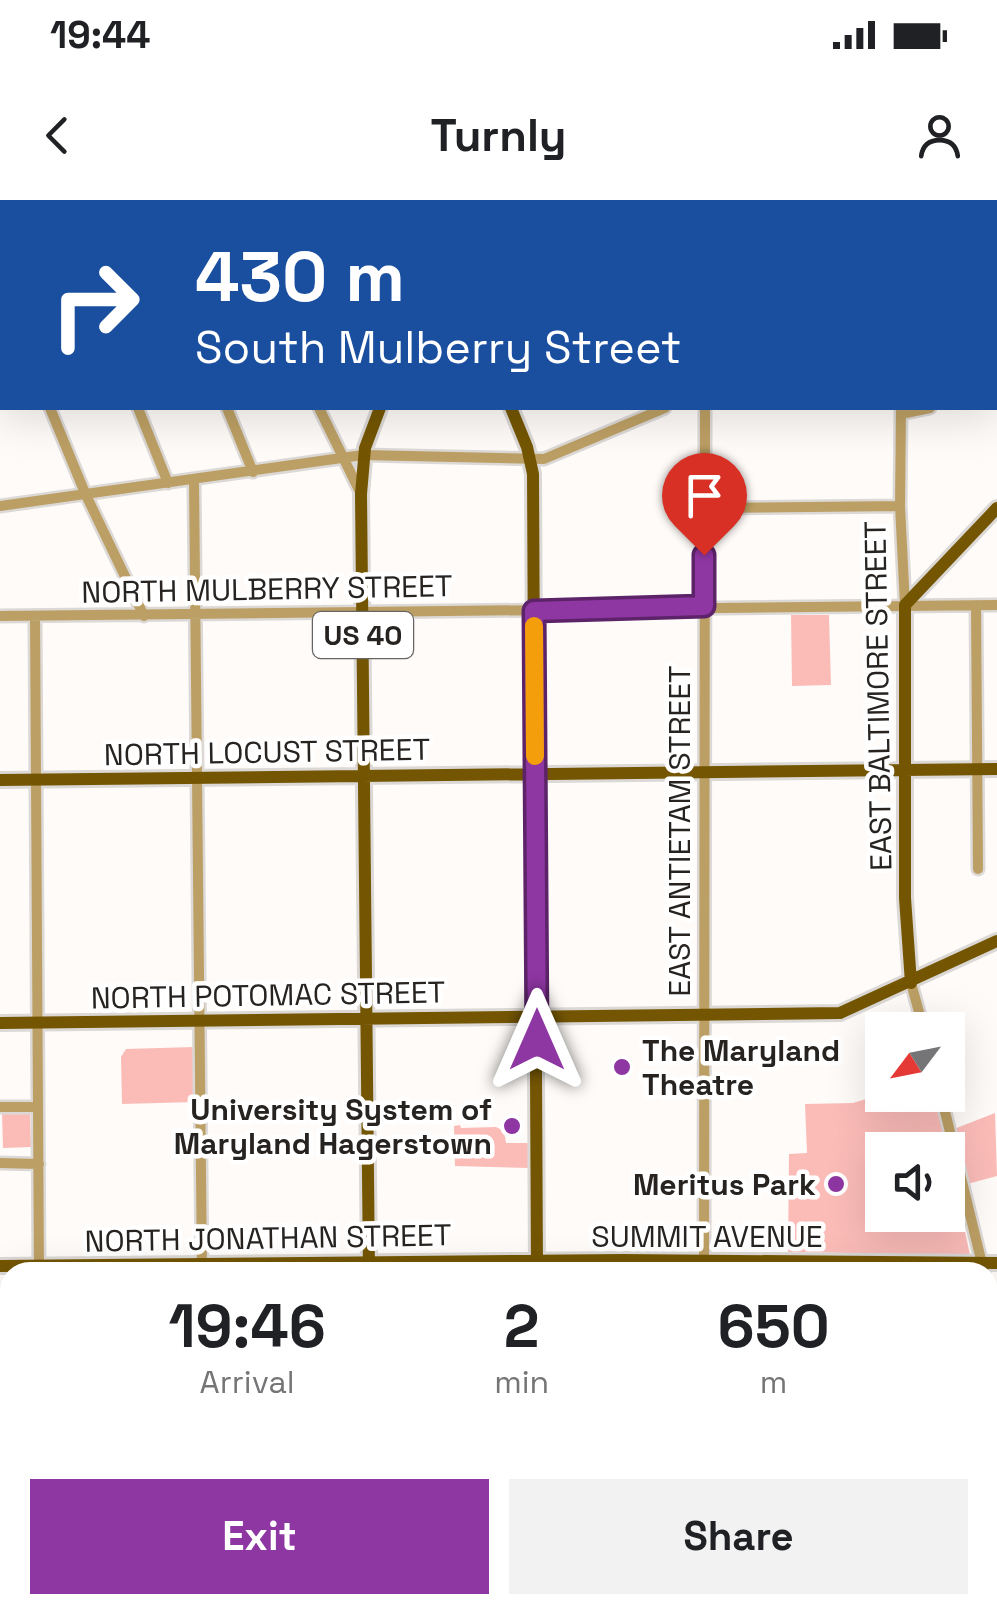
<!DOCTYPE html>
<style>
:root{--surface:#fff;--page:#f2f2f2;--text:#202124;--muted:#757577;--accent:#8e36a2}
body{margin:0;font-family:"Space Grotesk",sans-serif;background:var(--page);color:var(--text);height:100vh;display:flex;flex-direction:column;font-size:38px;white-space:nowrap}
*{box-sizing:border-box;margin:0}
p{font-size:32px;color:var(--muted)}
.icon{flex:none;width:55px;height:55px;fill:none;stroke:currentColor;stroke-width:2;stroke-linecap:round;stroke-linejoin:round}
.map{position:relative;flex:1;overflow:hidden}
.drawer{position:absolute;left:0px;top:1062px;width:998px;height:352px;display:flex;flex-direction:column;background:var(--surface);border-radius:30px 30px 0 0;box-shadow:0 10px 40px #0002}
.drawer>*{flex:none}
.guide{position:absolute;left:0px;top:0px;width:998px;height:210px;box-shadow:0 10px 40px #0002;background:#1a4fa0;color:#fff;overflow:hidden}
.needle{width:65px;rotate:238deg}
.fabs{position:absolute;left:865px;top:812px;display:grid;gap:20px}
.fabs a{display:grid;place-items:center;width:100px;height:100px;border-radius:0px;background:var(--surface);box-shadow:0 10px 40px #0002;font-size:50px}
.pin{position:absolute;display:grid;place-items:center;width:85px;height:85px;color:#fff;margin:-102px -42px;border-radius:50% 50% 50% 0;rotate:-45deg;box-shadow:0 0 10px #0007}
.pin .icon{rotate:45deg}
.me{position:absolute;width:110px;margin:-55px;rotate:0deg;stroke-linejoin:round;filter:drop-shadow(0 0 8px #0008)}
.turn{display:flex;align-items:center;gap:35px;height:210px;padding:0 30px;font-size:45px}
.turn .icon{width:130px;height:130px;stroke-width:2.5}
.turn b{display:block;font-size:70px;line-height:85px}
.eta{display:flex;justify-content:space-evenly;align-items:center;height:170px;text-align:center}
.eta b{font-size:60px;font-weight:800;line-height:70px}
.action{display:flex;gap:20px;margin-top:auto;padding:20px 30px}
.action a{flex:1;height:115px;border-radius:0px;background:var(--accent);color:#fff;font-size:40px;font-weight:800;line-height:115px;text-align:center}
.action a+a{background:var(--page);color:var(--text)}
.status{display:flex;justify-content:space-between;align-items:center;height:70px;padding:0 50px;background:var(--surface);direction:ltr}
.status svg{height:28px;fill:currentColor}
header{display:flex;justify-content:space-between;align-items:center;height:130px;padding:0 30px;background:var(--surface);font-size:45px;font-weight:800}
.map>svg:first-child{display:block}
.green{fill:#fbbcb8}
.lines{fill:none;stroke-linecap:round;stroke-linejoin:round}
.minor-casing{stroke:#dbd8d6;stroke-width:15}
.major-casing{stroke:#dbd8d6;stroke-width:18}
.minor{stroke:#bc9f64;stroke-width:10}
.major{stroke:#745602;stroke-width:12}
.rail-casing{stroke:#3c3937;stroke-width:6}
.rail{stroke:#fff;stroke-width:2.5;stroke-dasharray:8;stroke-linecap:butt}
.route-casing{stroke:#5c2369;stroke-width:25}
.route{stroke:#8e36a2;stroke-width:18}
.slow{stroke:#f59e0b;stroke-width:18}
.poi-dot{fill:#8e36a2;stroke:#fff;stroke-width:4}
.labels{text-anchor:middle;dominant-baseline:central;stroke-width:9;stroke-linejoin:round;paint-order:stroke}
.shield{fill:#fff;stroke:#676564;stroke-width:2.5}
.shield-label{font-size:28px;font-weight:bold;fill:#262321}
.street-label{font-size:30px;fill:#262321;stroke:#fff}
.poi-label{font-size:30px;font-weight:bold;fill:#262321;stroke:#fff;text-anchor:end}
</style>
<div class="status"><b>19:44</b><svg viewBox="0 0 49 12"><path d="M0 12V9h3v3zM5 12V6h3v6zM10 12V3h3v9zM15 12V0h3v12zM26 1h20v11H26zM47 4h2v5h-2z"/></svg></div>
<header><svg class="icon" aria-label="back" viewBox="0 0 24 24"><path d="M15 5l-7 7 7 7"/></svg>Turnly<svg class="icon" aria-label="person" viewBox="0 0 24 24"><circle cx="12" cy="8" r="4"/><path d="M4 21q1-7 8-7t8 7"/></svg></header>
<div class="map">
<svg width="997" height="1414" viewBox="0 0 997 1414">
<rect width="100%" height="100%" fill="#fefbf8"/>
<path class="green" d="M791,415H829L831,485L792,486Z
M194,847L195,902L122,904L121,857L126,849Z
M882,894L934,895L947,950H882V1015H948V952L970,1055L788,1052L789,954L807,953L805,904L853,903Z
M30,912L31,947L3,948L2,913Z
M995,913L997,976L967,984L954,929Z
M460,925L461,928L496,927L504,931L506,943H530V968L455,966L454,926Z
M997,1308V1414H972L941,1405H988V1310Z"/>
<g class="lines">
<g class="minor-casing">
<path id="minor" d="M56,0L57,2
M144,0L145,2
M235,0L236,2
M418,0L419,2
M897,0V2
M293,2L301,0
M666,2L667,0
M831,2L832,0
M995,49L997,48
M0,91L2,97
M0,127L2,126
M995,193H997
M50,208L85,293L144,416
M138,208L168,283
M227,208L253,272
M319,208L361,294
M901,208L900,306L905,405
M901,214L930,208
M194,280L202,1072
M0,306L363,255L544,259L665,208
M705,308L900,306
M976,405L978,669
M0,416L997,405
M35,416L39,1072
M911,783L924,830
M941,895L984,1072
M0,907H38
M0,963L39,964
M704,1072L705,208
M988,1277L989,1299
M208,1405V1414
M662,1414L665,1405"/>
</g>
<g class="major-casing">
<path id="major" d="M449,2V0
M471,2V0
M511,208L527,247L533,274L537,1072
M0,580L997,569
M911,783L905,698V405L997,308
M0,823L840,813L997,741
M0,1066L622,1060L997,1063
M369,1072L361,294L365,248L380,208
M988,1208L997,1207
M0,1230H10
M370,1405V1414
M537,1405V1414"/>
</g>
<use href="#minor" class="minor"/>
<use href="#major" class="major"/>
<g class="rail-casing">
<path id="rail" d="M0,1346L10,1342
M0,1373L10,1372
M0,1410H826L893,1414"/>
</g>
<use href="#rail" class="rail"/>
</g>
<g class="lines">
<g class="route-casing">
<path id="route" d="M537,840L534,411L704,406V355"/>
</g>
<use href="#route" class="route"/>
<path class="slow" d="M534,426L535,556"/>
</g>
<g class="poi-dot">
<circle cx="622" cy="867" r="10"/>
<circle cx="512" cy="926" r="10"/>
<circle cx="836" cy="984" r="10"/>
</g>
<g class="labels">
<rect class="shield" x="313" y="412" width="100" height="46" rx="8"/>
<g class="shield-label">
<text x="363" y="435">US 40</text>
</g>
<g class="street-label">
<text transform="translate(267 389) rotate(-1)">NORTH MULBERRY STREET</text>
<text transform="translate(878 496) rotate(-91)">EAST BALTIMORE STREET</text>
<text transform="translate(267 552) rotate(-1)">NORTH LOCUST STREET</text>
<text transform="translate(679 631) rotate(-90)">EAST ANTIETAM STREET</text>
<text transform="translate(268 795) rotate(-1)">NORTH POTOMAC STREET</text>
<text x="707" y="1036">SUMMIT AVENUE</text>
<text transform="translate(268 1038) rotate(-1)">NORTH JONATHAN STREET</text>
</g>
<g class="poi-label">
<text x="642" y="850" text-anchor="start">The Maryland<tspan x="642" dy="34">Theatre</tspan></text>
<text x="492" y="909">University System of<tspan x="492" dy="34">Maryland Hagerstown</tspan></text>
<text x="816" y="984">Meritus Park</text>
</g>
</g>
</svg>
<div class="fabs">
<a><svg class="needle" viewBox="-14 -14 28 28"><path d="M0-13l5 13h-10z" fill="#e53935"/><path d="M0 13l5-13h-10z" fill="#757577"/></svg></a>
<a><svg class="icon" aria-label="sound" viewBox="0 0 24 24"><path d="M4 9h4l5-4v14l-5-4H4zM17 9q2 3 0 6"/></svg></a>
</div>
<div class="pin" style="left:704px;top:355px;background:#d93025"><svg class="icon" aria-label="arrive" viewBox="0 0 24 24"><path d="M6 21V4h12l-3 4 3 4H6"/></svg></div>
<svg class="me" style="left:537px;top:840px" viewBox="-20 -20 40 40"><path d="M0-17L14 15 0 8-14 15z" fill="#8e36a2" stroke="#fff" stroke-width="4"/></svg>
<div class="guide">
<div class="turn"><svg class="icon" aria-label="right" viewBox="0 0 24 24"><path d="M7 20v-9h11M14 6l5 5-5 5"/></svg><div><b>430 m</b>South Mulberry Street</div></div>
</div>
<section class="drawer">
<div class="eta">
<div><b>19:46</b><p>Arrival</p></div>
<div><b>2</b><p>min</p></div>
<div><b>650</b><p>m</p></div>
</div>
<div class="action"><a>Exit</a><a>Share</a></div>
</section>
</div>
